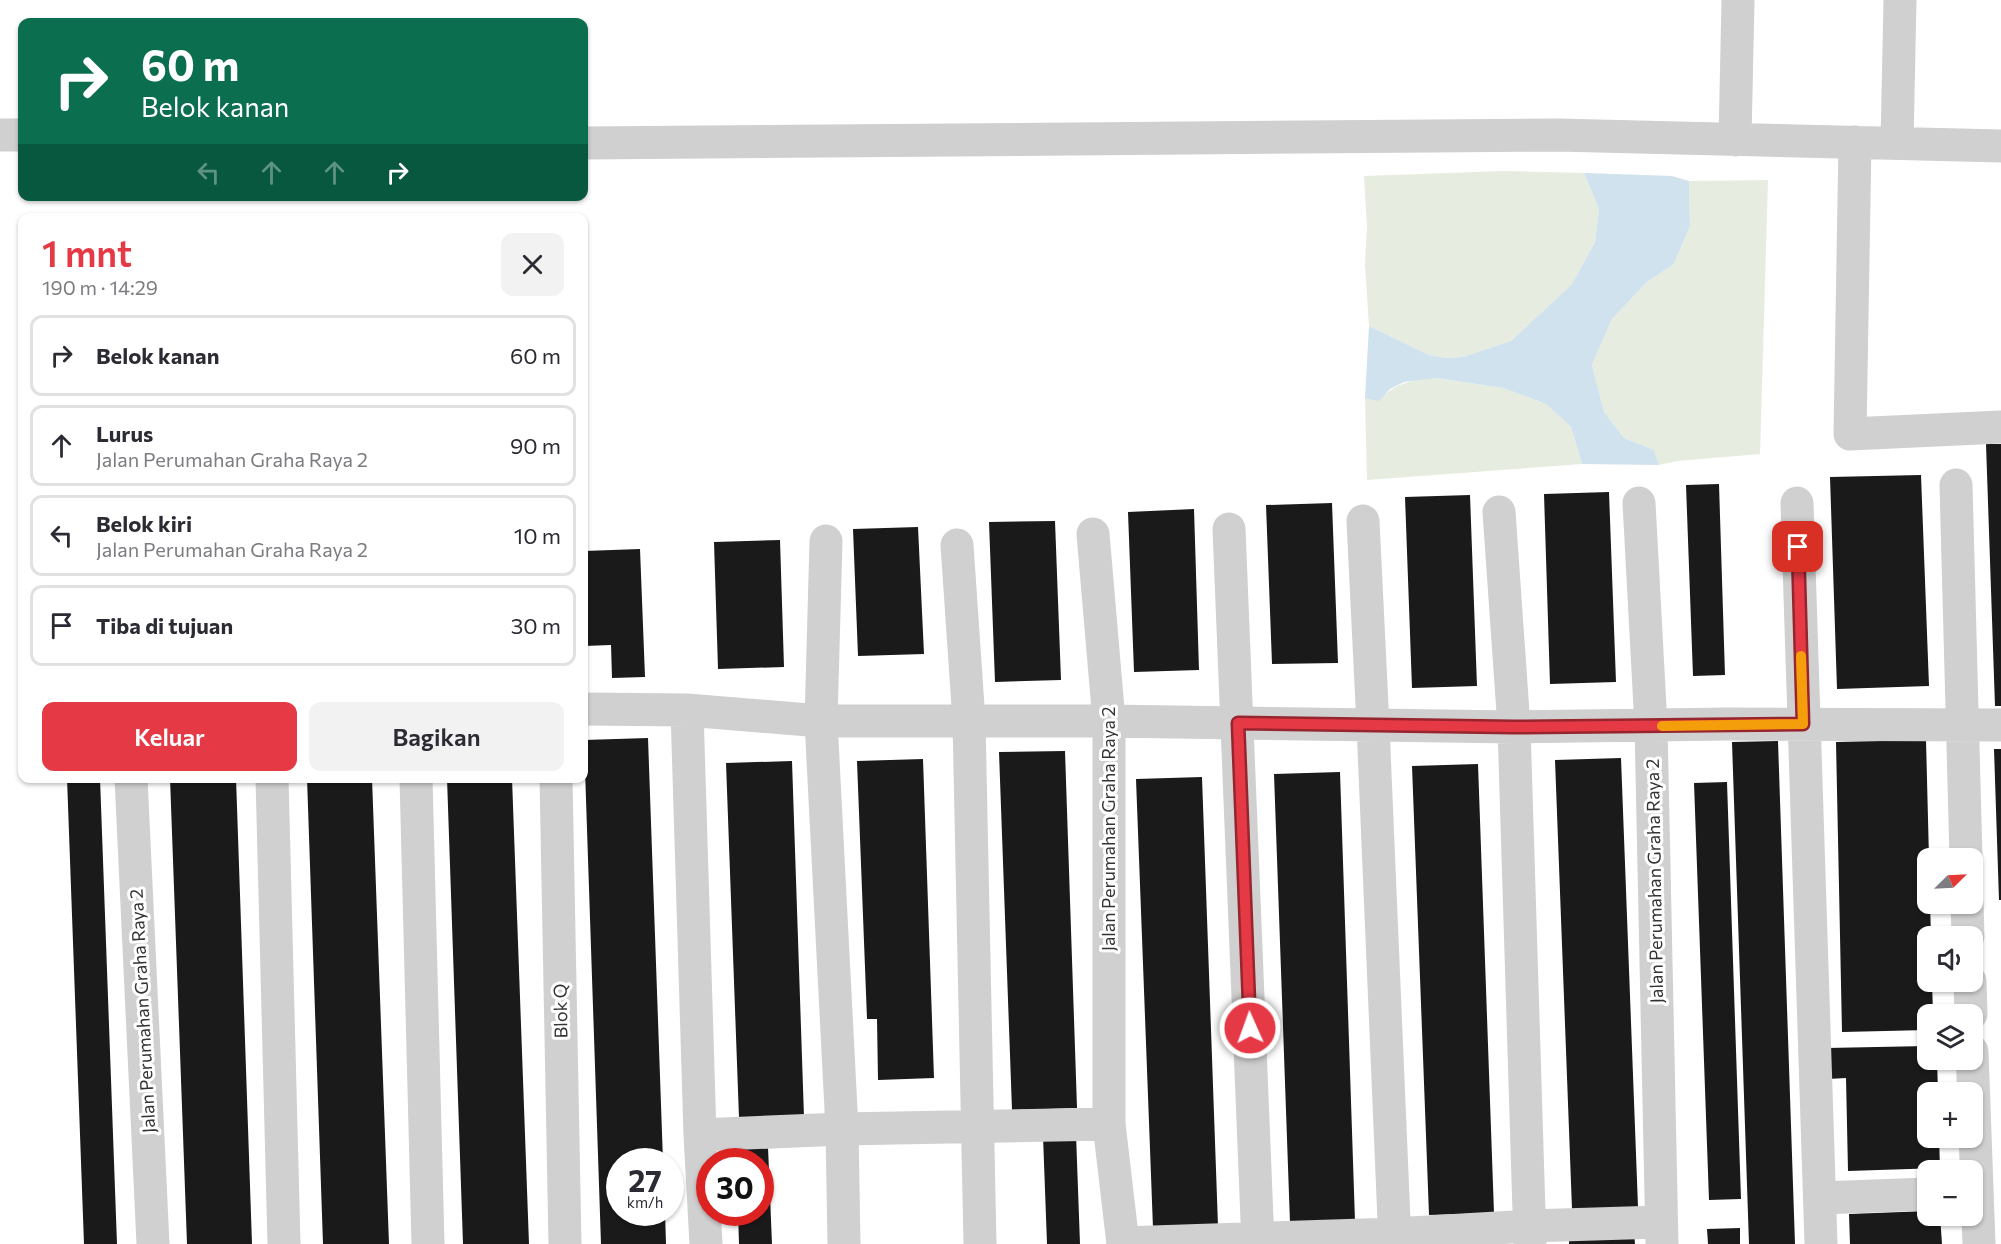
<!DOCTYPE html>
<html lang="id">
<meta charset="utf-8">
<style>
:root{--surface:#fff;--page:#f2f2f3;--text:#2b2b33;--muted:#7c7c81;--line:#e1e1e2;--accent:#e63946}
body{margin:0;font-family:Commissioner,sans-serif;background:var(--page);color:var(--text);height:100vh;display:flex;flex-direction:column;font-size:22px;white-space:nowrap}
*{box-sizing:border-box;margin:0}
p{font-size:20px;color:var(--muted)}
.icon{flex:none;width:33px;height:33px;fill:none;stroke:currentColor;stroke-width:2;stroke-linecap:round;stroke-linejoin:round}
.map{position:relative;flex:1;overflow:hidden}
.sheet{position:absolute;left:18px;top:213px;width:570px;height:570px;display:flex;flex-direction:column;background:var(--surface);border-radius:12px;box-shadow:0 2px 4px #0004}
.sheet>*{flex:none}
.hud{position:absolute;left:18px;top:18px;width:570px;height:183px;border-radius:12px;box-shadow:0 2px 4px #0004;background:#0b6e4f;color:#fff;overflow:hidden}
.needle{width:39px;rotate:66deg}
.fabs{position:absolute;left:1917px;top:848px;display:grid;gap:12px}
.fabs a{display:grid;place-items:center;width:66px;height:66px;border-radius:12px;background:var(--surface);box-shadow:0 2px 4px #0004;font-size:30px}
.speed{position:absolute;left:606px;top:1148px;display:flex;gap:12px;font-size:30px;font-weight:700;text-align:center}
.speed>*{display:grid;place-content:center;width:78px;height:78px;border-radius:50%;background:var(--surface);box-shadow:0 2px 4px #0004;line-height:1}
.speed small{font-size:15px;font-weight:400}
.speed .limit{border:9px solid #d22;background:#fff;color:#111}
.pin{position:absolute;display:grid;place-items:center;width:51px;height:51px;color:#fff;margin:-26px;border-radius:12px;box-shadow:0 3px 9px #0006}
.me{position:absolute;width:66px;margin:-33px;rotate:358deg;stroke-linejoin:round;filter:drop-shadow(0 0 4px #0008)}
.turn{display:flex;align-items:center;gap:21px;height:126px;padding:0 24px;font-size:27px}
.turn .icon{width:78px;height:78px;stroke-width:2.5}
.turn b{display:block;font-size:42px;line-height:51px}
.lanes{display:flex;align-items:center;height:57px;padding:0 24px;background:#0003;justify-content:center;gap:30px;direction:ltr}
.lanes .off{opacity:.35}
.round{display:grid;place-items:center;flex:none;width:63px;height:63px;border-radius:12px;background:var(--page)}
.head{display:flex;align-items:center;justify-content:space-between;height:102px;padding:0 24px}
h1{font-size:36px;font-weight:600;line-height:45px;color:var(--accent)}
.action{display:flex;gap:12px;margin-top:auto;padding:12px 24px}
.action a{flex:1;height:69px;border-radius:12px;background:var(--accent);color:#fff;font-size:24px;font-weight:600;line-height:69px;text-align:center}
.action a+a{background:var(--page);color:var(--text)}
ul{padding:0;list-style:none}
li{display:flex;align-items:center;gap:18px;height:81px;margin:0 12px 9px;padding:0 12px;border:3px solid var(--line);border-radius:12px}
li div{flex:1}
li b{display:block;font-size:22px}
li em{font-style:normal}
.map>svg:first-child{display:block}
.green{fill:#e6ecdf}
.water{fill:#cfe2ee}
.building{fill:#1a1a1a}
.lines{fill:none;stroke-linecap:round;stroke-linejoin:round}
.minor{stroke:#d0d0d0;stroke-width:33}
.route-casing{stroke:#96252e;stroke-width:15}
.route{stroke:#e63946;stroke-width:10}
.slow{stroke:#f59e0b;stroke-width:10}
.labels{text-anchor:middle;dominant-baseline:central;stroke-width:6;stroke-linejoin:round;paint-order:stroke}
.street-label{font-size:18px;fill:#333;stroke:#fff}
</style>
<div class="map">
<svg width="2001" height="1244" viewBox="0 0 2001 1244">
<rect width="100%" height="100%" fill="#fff"/>
<path class="green" d="M1503,171L1584,173L1599,209L1595,242L1572,284L1511,341L1463,357L1446,358L1429,355L1369,326L1365,265L1367,226L1364,176Z
M1768,180L1760,454L1677,461L1659,465L1654,450L1624,438L1604,412L1592,365L1612,319L1647,282L1674,264L1690,226L1689,181Z
M1437,378L1503,388L1546,404L1571,427L1582,464L1367,480L1365,398L1379,400C1398,381 1411,381 1437,378Z"/>
<path class="water" d="M1584,173L1672,176L1689,181L1690,226L1674,264L1647,282L1612,319L1592,365L1604,412L1624,438L1654,450L1659,465L1582,464L1571,427L1546,404L1503,388L1437,378L1404,382L1390,389L1379,401L1365,398L1369,326L1429,355L1446,358L1463,357L1511,341L1572,284L1595,242L1599,209Z"/>
<path class="building" d="M1986,444H2001V706H1995Z
M1921,475L1929,686L1837,689L1830,477Z
M1719,484L1725,675L1693,676L1686,485Z
M1609,492L1616,682L1550,684L1544,494Z
M1470,495L1477,686L1412,688L1405,497Z
M1332,503L1338,663L1272,664L1266,505Z
M1194,509L1199,670L1134,672L1128,512Z
M1055,521L1061,680L995,682L989,522Z
M918,527L924,654L858,656L853,529Z
M780,540L784,667L718,669L714,542Z
M640,549L645,677L612,678L611,645L584,646V551Z
M648,738L663,1161H620V1212H665L666,1244H601L584,740Z
M1926,740L1929,858H1928V903H1930L1931,936H1928V981H1932L1933,1014H1928V1030L1842,1032L1836,742Z
M1778,741L1795,1244H1749L1732,742Z
M1994,749H2001V900H1999Z
M1065,751L1077,1108L1012,1110L999,752Z
M1621,758L1638,1207L1572,1209L1555,760Z
M923,759L934,1078L878,1080L877,1019H867L857,761Z
M792,761L804,1117L739,1118L726,763Z
M1478,764L1494,1213L1429,1215L1412,766Z
M1340,772L1355,1221L1290,1223L1274,774Z
M1202,777L1218,1226L1153,1228L1136,779Z
M67,778H100L117,1244H84Z
M170,778H236L252,1244H187Z
M307,778H372L389,1244H323Z
M447,778H512L529,1244H463Z
M1727,782L1741,1199L1709,1200L1694,783Z
M1928,1046V1059H1937L1938,1092H1928V1137H1939L1940,1168L1848,1171L1846,1078L1828,1079L1826,1048Z
M1076,1134L1080,1244H1047L1043,1136Z
M768,1147L772,1244H739L738,1212H760V1161H736L735,1148Z
M1928,1211V1215H1940L1942,1244H1850L1849,1214Z
M1740,1228V1244H1708L1707,1229Z
M1634,1232L1635,1244H1569V1235Z"/>
<g class="lines">
<path class="minor" d="M0,135H22
M1735,140L1738,0
M1855,142L1850,434L2001,427
M584,143L1558,135L2001,146
M1897,143L1900,0
M1956,485L1966,858
M1639,503L1651,726L1662,1244
M1797,503L1821,1244
M1499,512L1514,727L1530,1244
M1363,521L1373,726L1395,1244
M1229,529L1258,1244
M1093,534L1109,721V1124L1123,1244
M826,541L821,721L842,1129L844,1244
M957,545L969,721L980,1244
M584,709L687,710L821,721H1109L1514,727L1728,724L2001,725
M687,710L700,1135L706,1244
M131,778L153,1244
M272,778L284,1244
M416,778L428,1244
M556,778L565,1244
M1967,903L1968,936
M1970,981L1971,1014
M1972,1051L1979,1244
M700,1135L842,1129L1109,1124
M1820,1198L1928,1194
M1123,1243L1394,1234L1529,1226L1660,1222"/>
</g>
<g class="lines">
<g class="route-casing">
<path id="route" d="M1250,1028L1238,723L1514,727L1803,724L1798,547"/>
</g>
<use href="#route" class="route"/>
<path class="slow" d="M1662,726L1803,724L1801,656"/>
</g>
<g class="labels">
<g class="street-label">
<text transform="translate(1108 829) rotate(-90)">Jalan Perumahan Graha Raya 2</text>
<text transform="translate(1654 881) rotate(-91)">Jalan Perumahan Graha Raya 2</text>
<text transform="translate(142 1011) rotate(-93)">Jalan Perumahan Graha Raya 2</text>
<text transform="translate(560 1011) rotate(-91)">Blok Q</text>
</g>
</g>
</svg>
<div class="fabs">
<a><svg class="needle" viewBox="-14 -14 28 28"><path d="M0-13l5 13h-10z" fill="#e53935"/><path d="M0 13l5-13h-10z" fill="#7c7c81"/></svg></a>
<a><svg class="icon" aria-label="sound" viewBox="0 0 24 24"><path d="M4 9h4l5-4v14l-5-4H4zM17 9q2 3 0 6"/></svg></a>
<a><svg class="icon" aria-label="layers" viewBox="0 0 24 24"><path d="M12 4l9 5-9 5-9-5zM3 14l9 5 9-5"/></svg></a>
<a>+</a>
<a>−</a>
</div>
<div class="speed"><div>27<small>km/h</small></div><div class="limit">30</div></div>
<div class="pin" style="left:1798px;top:547px;background:#d93025"><svg class="icon" aria-label="arrive" viewBox="0 0 24 24"><path d="M6 21V4h12l-3 4 3 4H6"/></svg></div>
<svg class="me" style="left:1250px;top:1028px" viewBox="-20 -20 40 40"><circle r="17" fill="#e63946" stroke="#fff" stroke-width="3"/><path d="M0-11L8 9 0 5-8 9z" fill="#fff"/></svg>
<div class="hud">
<div class="turn"><svg class="icon" aria-label="right" viewBox="0 0 24 24"><path d="M7 20v-9h11M14 6l5 5-5 5"/></svg><div><b>60 m</b>Belok kanan</div></div>
<div class="lanes"><svg class="icon off" aria-label="left" viewBox="0 0 24 24"><path d="M17 20v-9H6M10 6l-5 5 5 5"/></svg><svg class="icon off" aria-label="ahead" viewBox="0 0 24 24"><path d="M12 20V5M6 11l6-6 6 6"/></svg><svg class="icon off" aria-label="ahead" viewBox="0 0 24 24"><path d="M12 20V5M6 11l6-6 6 6"/></svg><svg class="icon" aria-label="right" viewBox="0 0 24 24"><path d="M7 20v-9h11M14 6l5 5-5 5"/></svg></div>
</div>
<section class="sheet">
<div class="head"><div><h1>1 mnt</h1><p>190 m · 14:29</p></div><a class="round"><svg class="icon" aria-label="close" viewBox="0 0 24 24"><path d="M6 6l12 12M18 6L6 18"/></svg></a></div>
<ul>
<li><svg class="icon" aria-label="right" viewBox="0 0 24 24"><path d="M7 20v-9h11M14 6l5 5-5 5"/></svg><div><b>Belok kanan</b></div><em>60 m</em></li>
<li><svg class="icon" aria-label="ahead" viewBox="0 0 24 24"><path d="M12 20V5M6 11l6-6 6 6"/></svg><div><b>Lurus</b><p>Jalan Perumahan Graha Raya 2</p></div><em>90 m</em></li>
<li><svg class="icon" aria-label="left" viewBox="0 0 24 24"><path d="M17 20v-9H6M10 6l-5 5 5 5"/></svg><div><b>Belok kiri</b><p>Jalan Perumahan Graha Raya 2</p></div><em>10 m</em></li>
<li><svg class="icon" aria-label="arrive" viewBox="0 0 24 24"><path d="M6 21V4h12l-3 4 3 4H6"/></svg><div><b>Tiba di tujuan</b></div><em>30 m</em></li>
</ul>
<div class="action"><a>Keluar</a><a>Bagikan</a></div>
</section>
</div>
